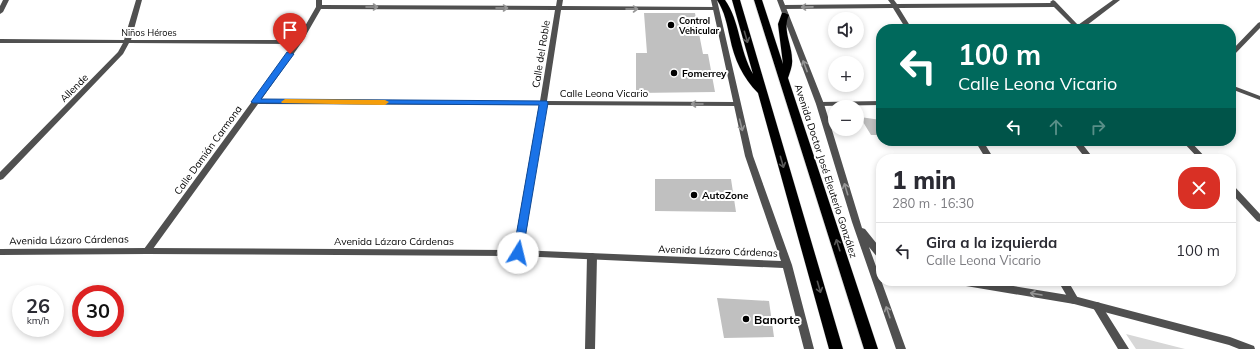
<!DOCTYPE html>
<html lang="es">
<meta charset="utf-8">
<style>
:root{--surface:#fff;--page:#f2f2f3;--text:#2b2b33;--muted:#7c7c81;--line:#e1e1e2}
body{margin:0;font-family:Mulish,sans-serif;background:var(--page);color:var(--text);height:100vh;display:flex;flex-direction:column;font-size:15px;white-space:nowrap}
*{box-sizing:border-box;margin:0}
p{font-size:13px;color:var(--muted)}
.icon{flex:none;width:22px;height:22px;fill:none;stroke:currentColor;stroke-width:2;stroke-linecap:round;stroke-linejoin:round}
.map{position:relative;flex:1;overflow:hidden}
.details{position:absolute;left:876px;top:154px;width:360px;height:132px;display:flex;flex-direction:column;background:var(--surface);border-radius:16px;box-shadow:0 2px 6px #0003}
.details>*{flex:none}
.top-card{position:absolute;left:876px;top:24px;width:360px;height:122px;border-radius:16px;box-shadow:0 2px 6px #0003;background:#00695c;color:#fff;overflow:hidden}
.fabs{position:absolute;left:828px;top:12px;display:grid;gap:8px}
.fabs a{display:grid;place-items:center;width:36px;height:36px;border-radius:50%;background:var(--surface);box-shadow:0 2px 6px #0003;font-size:20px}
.speed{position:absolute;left:12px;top:285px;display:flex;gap:8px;font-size:20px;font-weight:700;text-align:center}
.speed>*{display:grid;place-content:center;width:52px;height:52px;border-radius:50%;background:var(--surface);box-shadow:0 2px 6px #0003;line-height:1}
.speed small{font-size:10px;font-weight:400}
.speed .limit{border:6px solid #d22;background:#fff;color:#111}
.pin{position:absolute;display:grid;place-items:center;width:34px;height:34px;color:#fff;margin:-41px -17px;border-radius:50% 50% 50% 0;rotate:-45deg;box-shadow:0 0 4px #0007}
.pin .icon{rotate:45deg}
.me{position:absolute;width:44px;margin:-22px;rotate:9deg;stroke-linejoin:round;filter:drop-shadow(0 0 3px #0008)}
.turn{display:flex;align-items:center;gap:14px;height:84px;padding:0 16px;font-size:18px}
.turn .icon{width:52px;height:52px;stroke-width:2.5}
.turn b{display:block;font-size:28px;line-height:34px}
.lanes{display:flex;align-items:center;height:38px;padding:0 16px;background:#0003;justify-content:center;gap:20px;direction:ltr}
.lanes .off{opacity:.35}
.round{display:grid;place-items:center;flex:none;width:42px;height:42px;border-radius:16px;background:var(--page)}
.summary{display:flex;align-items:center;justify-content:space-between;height:68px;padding:0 16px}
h1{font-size:24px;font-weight:800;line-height:30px}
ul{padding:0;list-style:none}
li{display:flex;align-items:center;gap:12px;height:56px;padding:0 16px;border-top:1px solid var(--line)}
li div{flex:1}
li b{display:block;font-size:15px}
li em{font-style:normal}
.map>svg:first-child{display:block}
.green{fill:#d7d7d7}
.building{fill:#c0c0c0}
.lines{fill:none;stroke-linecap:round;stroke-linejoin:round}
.trunk-casing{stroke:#dbdbdb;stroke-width:1}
.minor{fill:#505050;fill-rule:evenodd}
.tertiary{fill:#505050;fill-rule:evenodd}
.trunk{fill:#000;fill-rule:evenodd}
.oneway{stroke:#969696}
.oneway2{stroke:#595959}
.route{fill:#1a73e8;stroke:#114b97}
.slow{fill:#f59e0b}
.poi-dot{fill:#000;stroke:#fff;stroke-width:1.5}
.labels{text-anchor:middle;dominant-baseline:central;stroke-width:4;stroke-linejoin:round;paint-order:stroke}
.far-poi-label{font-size:9px;font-weight:bold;fill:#000;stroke:#fff;text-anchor:start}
.far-street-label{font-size:9px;fill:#000;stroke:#fff}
.street-label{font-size:10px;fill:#000;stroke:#fff}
.poi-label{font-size:10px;font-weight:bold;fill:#000;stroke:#fff;text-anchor:start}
.near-poi-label{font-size:12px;font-weight:bold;fill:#000;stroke:#fff;text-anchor:start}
</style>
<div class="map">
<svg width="1260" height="349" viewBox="0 0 1260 349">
<rect width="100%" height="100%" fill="#fff"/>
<path class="green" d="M1126,334L1185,349H1136Z"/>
<path class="building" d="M644,13H695L703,54H708L715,92L636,93V53H647Z
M860,117L881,120V135H871Z
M655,179H731L736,212L655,211Z
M717,298L769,301L774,337L724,338Z"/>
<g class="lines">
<g class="trunk-casing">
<path id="trunk" d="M717,0H725C740,21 739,50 753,74L732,0H740L843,349H829L758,93C743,78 734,59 730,38C727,25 725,12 717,0Z
M754,0H762L783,64L778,24L782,13H785L789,15C782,29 792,45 792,59C793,65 790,72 788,78L878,349H864Z"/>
</g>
<path class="minor" d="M3,0H9L3,12L0,14V6Z
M136,0H142L131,40H297L316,7V0H322V5L556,6L557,0H563L562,6L716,7L718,8V10H561L547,101L736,102L740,104L736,106L546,105L523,253L521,255H515L513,253L539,105L258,104L150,253H144L143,251L144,249L294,44L129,43L123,54L3,179L0,180V172L118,52L123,43H0V39L124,40ZM321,9L555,10L540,101L261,100L302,42Z
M888,0H894L897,4L1051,3L1050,2L1053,0L1055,1L1078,25L1113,0H1120L1082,29H1076L1054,7L899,8L912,29H906L893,8L783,9L780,7L783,5L891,4Z
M1260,22V28L1233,56L1231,57V51L1258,23Z
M1231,85L1260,96V100L1231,89Z
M881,101V105L820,106L816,104L820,102Z
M975,141H983L994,159H986Z
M1072,141H1080L1094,159H1086Z
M1182,141H1190L1207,159H1199Z
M1231,185L1234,186L1260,214V222L1257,221L1231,193Z
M592,253L595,254L597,256L595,349H585L587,256L589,254Z
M1058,281H1068L1079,300L1077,303L1074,304L1071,303Z
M1097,302L1100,303L1129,349H1118L1092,306L1094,303Z"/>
<path class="tertiary" d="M711,0H717L753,156L792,265L814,349H804L783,268L518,256L147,254L0,255V249L147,248L518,250L781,261L745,156Z
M777,0H783L824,104L862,228L865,229L881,249V259L878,258L869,247L906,349H896L852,222L816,104Z
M955,281H982L1074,296L1230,337L1254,346L1255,349H1239L1229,345L1074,304L960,285L957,284Z"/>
<use href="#trunk" class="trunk"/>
</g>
<defs><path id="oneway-shaft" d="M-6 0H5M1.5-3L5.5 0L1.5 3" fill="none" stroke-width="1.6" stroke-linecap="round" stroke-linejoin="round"/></defs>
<g class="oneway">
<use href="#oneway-shaft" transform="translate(372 7)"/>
<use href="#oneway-shaft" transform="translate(807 7) rotate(179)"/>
<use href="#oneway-shaft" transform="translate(502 8)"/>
<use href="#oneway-shaft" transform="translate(632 9)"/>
<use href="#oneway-shaft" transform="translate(805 66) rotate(-111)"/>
<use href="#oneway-shaft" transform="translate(697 104) rotate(-180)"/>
<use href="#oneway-shaft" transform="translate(741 125) rotate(76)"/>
<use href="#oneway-shaft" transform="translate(846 189) rotate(-107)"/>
<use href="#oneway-shaft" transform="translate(1036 294) rotate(-170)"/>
<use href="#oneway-shaft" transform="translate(888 312) rotate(-109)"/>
</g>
<g class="oneway2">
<use href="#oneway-shaft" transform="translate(746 37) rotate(74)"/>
<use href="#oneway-shaft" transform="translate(782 162) rotate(74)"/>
<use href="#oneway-shaft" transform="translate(838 245) rotate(-108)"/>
<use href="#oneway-shaft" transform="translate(819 287) rotate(74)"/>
</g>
<path class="route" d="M287,52L294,54L261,99L547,101L548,103L522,256H515L513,253L539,105L253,103L251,102Z"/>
<path class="slow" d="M285,99L385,100L389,102L385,105L282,103L281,102Z"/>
<g class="poi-dot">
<circle cx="671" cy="25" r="4"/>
<circle cx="674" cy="73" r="4"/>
<circle cx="694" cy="195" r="4"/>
<circle cx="746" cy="319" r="4"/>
</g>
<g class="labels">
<g class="far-poi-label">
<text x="679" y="20">Control<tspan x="679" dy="10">Vehicular</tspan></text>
</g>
<g class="far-street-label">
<text x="149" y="32">Niños Héroes</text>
</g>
<g class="street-label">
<text transform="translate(541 54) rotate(-81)">Calle del Roble</text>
<text transform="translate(74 88) rotate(-45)">Allende</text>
<text x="604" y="93">Calle Leona Vicario</text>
<text transform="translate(208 150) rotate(-54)">Calle Damián Carmona</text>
<text transform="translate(826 171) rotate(72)">Avenida Doctor José Eleuterio González</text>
<text transform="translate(69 240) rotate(-1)">Avenida Lázaro Cárdenas</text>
<text x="394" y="241">Avenida Lázaro Cárdenas</text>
<text transform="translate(718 251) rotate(2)">Avenida Lázaro Cárdenas</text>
</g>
<g class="poi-label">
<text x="682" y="73">Fomerrey</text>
<text x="702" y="195">AutoZone</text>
</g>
<g class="near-poi-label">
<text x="754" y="319">Banorte</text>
</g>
</g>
</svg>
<div class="fabs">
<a><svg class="icon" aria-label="sound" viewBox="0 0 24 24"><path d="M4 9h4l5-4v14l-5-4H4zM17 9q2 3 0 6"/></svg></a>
<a>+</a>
<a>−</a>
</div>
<div class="speed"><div>26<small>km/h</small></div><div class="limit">30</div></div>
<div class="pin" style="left:290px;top:54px;background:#d93025"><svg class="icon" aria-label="arrive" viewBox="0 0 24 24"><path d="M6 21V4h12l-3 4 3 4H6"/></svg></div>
<svg class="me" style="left:518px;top:253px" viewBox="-20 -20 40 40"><circle r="19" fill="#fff"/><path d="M0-13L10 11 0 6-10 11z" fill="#1a73e8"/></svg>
<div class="top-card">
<div class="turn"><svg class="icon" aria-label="left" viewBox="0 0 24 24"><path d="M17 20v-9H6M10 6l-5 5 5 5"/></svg><div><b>100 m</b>Calle Leona Vicario</div></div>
<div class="lanes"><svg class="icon" aria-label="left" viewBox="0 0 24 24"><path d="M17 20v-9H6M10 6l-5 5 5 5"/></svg><svg class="icon off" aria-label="ahead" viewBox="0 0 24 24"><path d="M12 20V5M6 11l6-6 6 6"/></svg><svg class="icon off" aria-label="right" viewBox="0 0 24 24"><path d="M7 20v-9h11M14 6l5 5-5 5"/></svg></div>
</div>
<section class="details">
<div class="summary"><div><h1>1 min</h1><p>280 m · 16:30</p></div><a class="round" style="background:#d93025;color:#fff"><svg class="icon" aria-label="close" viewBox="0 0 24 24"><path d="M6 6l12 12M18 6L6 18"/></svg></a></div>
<ul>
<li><svg class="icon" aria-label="left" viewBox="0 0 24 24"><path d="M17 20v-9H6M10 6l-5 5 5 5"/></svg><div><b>Gira a la izquierda</b><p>Calle Leona Vicario</p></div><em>100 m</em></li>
</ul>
</section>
</div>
